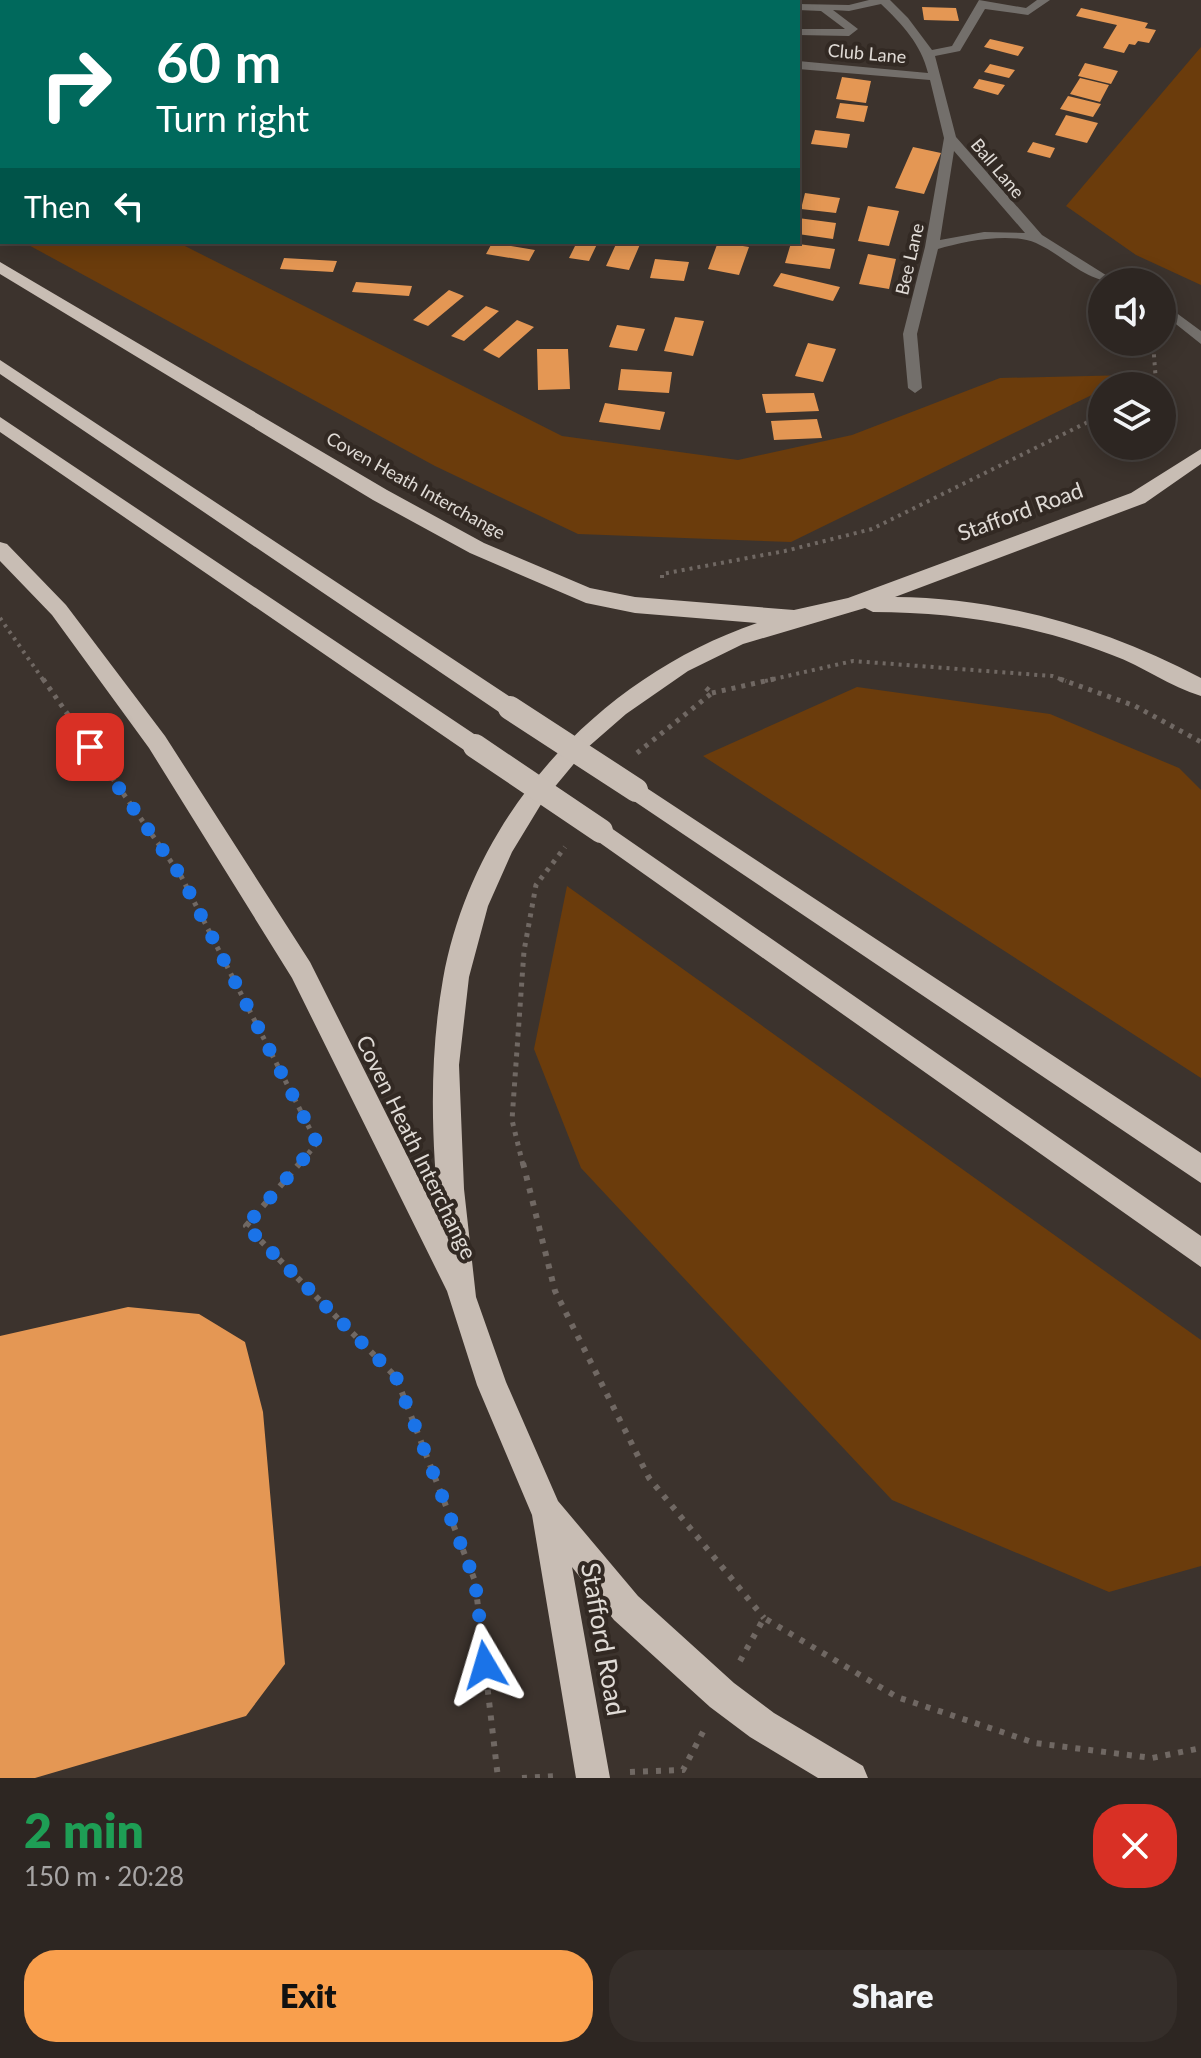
<!DOCTYPE html>
<meta charset="utf-8">
<style>
:root{--surface:#2d2622;--page:#352e2a;--text:#f1f3f6;--muted:#a7a5a5;--line:#484340;--accent:#f99f4d}
body{margin:0;font-family:Lato,sans-serif;background:var(--page);color:var(--text);height:100vh;display:flex;flex-direction:column;font-size:30px;white-space:nowrap}
*{box-sizing:border-box;margin:0}
p{font-size:26px;color:var(--muted)}
.icon{flex:none;width:44px;height:44px;fill:none;stroke:currentColor;stroke-width:2;stroke-linecap:round;stroke-linejoin:round}
.map{position:relative;height:1778px;overflow:hidden}
.side{display:flex;flex-direction:column;background:var(--surface);flex:1}
.side>*{flex:none}
.guide{position:absolute;left:0px;top:0px;width:800px;height:244px;box-shadow:0 4px 20px #0003,0 0 0 2px var(--line);background:#00695c;color:#fff;overflow:hidden}
.buttons{position:absolute;left:1088px;top:268px;display:grid;gap:16px}
.buttons a{display:grid;place-items:center;width:88px;height:88px;border-radius:50%;background:var(--surface);box-shadow:0 4px 20px #0003,0 0 0 2px var(--line);font-size:40px}
.pin{position:absolute;display:grid;place-items:center;width:68px;height:68px;color:#fff;margin:-34px;border-radius:16px;box-shadow:0 4px 12px #0006}
.me{position:absolute;width:88px;margin:-44px;rotate:353deg;stroke-linejoin:round;filter:drop-shadow(0 0 6px #0008)}
.turn{display:flex;align-items:center;gap:28px;height:168px;padding:0 24px;font-size:36px}
.turn .icon{width:104px;height:104px;stroke-width:2.5}
.turn b{display:block;font-size:56px;line-height:68px}
.then{display:flex;align-items:center;height:76px;padding:0 24px;background:#0003;gap:16px;font-size:30px}
.round{display:grid;place-items:center;flex:none;width:84px;height:84px;border-radius:32px;background:var(--page)}
.headline{display:flex;align-items:center;justify-content:space-between;height:136px;padding:0 24px}
h1{font-size:48px;font-weight:800;line-height:60px;color:#1e9e55}
.primary-button{display:flex;gap:16px;margin-top:auto;padding:16px 24px}
.primary-button a{flex:1;height:92px;border-radius:32px;background:var(--accent);color:#111;font-size:32px;font-weight:800;line-height:92px;text-align:center}
.primary-button a+a{background:var(--page);color:var(--text)}
.map>svg:first-child{display:block}
.green{fill:#6b3c0c}
.building{fill:#e49754}
.lines{fill:none;stroke-linecap:round;stroke-linejoin:round}
.path-far3{stroke:#706863;stroke-width:3;stroke-dasharray:2 4;stroke-linecap:butt}
.path-far2{stroke:#706863;stroke-width:4;stroke-dasharray:3 5;stroke-linecap:butt}
.path-far1{stroke:#706863;stroke-width:5;stroke-dasharray:4 6;stroke-linecap:butt}
.path{stroke:#706863;stroke-width:6;stroke-dasharray:5 8;stroke-linecap:butt}
.minor{fill:#736f6b;fill-rule:evenodd}
.highway{fill:#c8bdb4;fill-rule:evenodd}
.highway-bridge{stroke:#c8bdb4;stroke-width:24}
.route{stroke:#1a73e8;stroke-width:14;stroke-dasharray:0 25.2}
.labels{text-anchor:middle;dominant-baseline:central;stroke-width:8;stroke-linejoin:round;paint-order:stroke}
.far-street-label{font-size:18px;fill:#e0dbd6;stroke:#322923}
.street-label{font-size:22px;fill:#e0dbd6;stroke:#322923}
.near-street-label{font-size:26px;fill:#e0dbd6;stroke:#322923}
</style>
<div class="map">
<svg width="1201" height="1778" viewBox="0 0 1201 1778">
<rect width="100%" height="100%" fill="#3c332d"/>
<path class="green" d="M1201,47V285L1136,255L1066,206Z
M23,242H177L562,436L738,460L852,435L1000,378L1132,375L1102,386V390L791,542L578,534L435,466Z
M857,687L1050,714L1179,768L1201,790V1078L703,756Z
M567,886L1201,1340V1566L1109,1592L892,1500L694,1289L581,1168L534,1049Z"/>
<path class="building" d="M922,7L956,8L959,21L924,20Z
M1081,8L1148,23L1145,28L1156,30L1149,43L1138,41L1135,45L1129,44L1124,53L1103,48L1117,25L1076,16Z
M990,39L1024,47L1018,56L984,47Z
M1085,63L1118,71L1111,84L1078,76Z
M990,64L1015,70L1009,78L984,72Z
M842,77L871,81L866,103L836,99Z
M1080,78L1109,85L1100,102L1070,94Z
M979,79L1005,85L998,95L973,88Z
M1068,96L1101,104L1093,117L1060,109Z
M840,103L868,106L864,122L836,118Z
M1066,115L1098,123L1087,143L1055,135Z
M815,130L850,134L847,148L811,144Z
M1033,142L1055,148L1050,158L1027,152Z
M913,147L941,153L924,194L895,188Z
M805,193L840,198L836,213L801,209Z
M868,206L899,211L889,246L858,241Z
M798,218L836,223L833,239L798,234Z
M577,242H598L589,261L569,258Z
M617,242H641L629,270L606,266Z
M718,242L749,247L739,275L708,269Z
M492,243L535,250L529,261L486,254Z
M791,243L835,249L830,269L785,263Z
M868,254L896,259L889,289L859,284Z
M284,258L337,261L333,272L280,269Z
M655,259L689,262L684,281L650,278Z
M781,273L840,287L833,301L773,286Z
M356,282L412,286L409,296L352,292Z
M449,290L464,296L428,326L413,320Z
M486,306L499,311L464,341L451,336Z
M675,317L704,321L693,356L664,351Z
M517,320L534,327L499,358L483,350Z
M617,325L645,329L637,351L609,347Z
M808,343L836,349L823,382L795,376Z
M537,349H568L570,389L538,390Z
M621,369L672,372L669,393L618,390Z
M814,393L819,411L766,413L762,394Z
M605,403L665,412L660,430L599,422Z
M817,419L822,438L774,440L771,421Z
M128,1307L199,1314L245,1342L263,1412L285,1664L246,1716L35,1778H0V1336Z"/>
<g class="lines">
<path class="path-far3" d="M9,2L12,0"/>
<path class="path-far2" d="M1150,386L1156,382L1153,342
M662,578V574L785,551L872,529L1102,415
M0,618L44,681
M765,681L853,661L1052,676L1066,681"/>
<path class="path-far1" d="M43,679L181,876L317,1143L299,1165
M1060,679L1135,706L1201,742
M712,693L774,679
M637,753L712,693L705,687
M523,1165L512,1120L524,951L536,885L565,847"/>
<path class="path" d="M300,1163L246,1226L396,1377L475,1581L498,1778
M523,1163L555,1291L649,1478L764,1618
M740,1661L764,1618L897,1697L1035,1743L1152,1758L1201,1748
M630,1772L683,1770L704,1730
M522,1778L557,1776"/>
<path class="minor" d="M345,0H359L343,2Z
M869,0H890L908,18L932,50L952,46L979,0L1026,8L1037,0H1050L1028,15L985,9L960,51L935,56L956,137L1042,235L1117,282C1085,282 1065,256 1036,243C1011,232 963,241 938,249L917,334L922,388L915,393L908,388L903,334L925,247L944,138L930,80L798,69V61L928,73C921,44 902,24 881,4L849,11L833,10L858,29L849,36L798,35V29H845L821,11L798,10V4L849,5ZM954,151L1025,233L984,232L940,240Z
M1167,306L1201,331V344L1162,313V307Z"/>
<path class="highway" d="M0,262L387,490L484,543L590,588L635,597L794,610L848,598L1131,493L1201,449V464L1145,503L895,597C1003,598 1106,628 1201,678V696C1170,687 1143,666 1112,655C1035,625 956,612 873,612L865,608L743,644L688,671L626,714L587,748L543,801L512,852L488,906L469,977L459,1065L464,1189L476,1297L506,1382L558,1501L638,1596L734,1683L774,1713L863,1766L868,1778H818L750,1737L710,1707L614,1620L572,1567L610,1778H576L532,1515L477,1385L447,1291L292,978L149,748L52,615L0,561V542L7,544L66,605L165,736L310,962L440,1221C431,1141 429,1058 443,979C473,813 600,677 757,623L635,613L586,603L470,553L373,500L0,274Z
M0,360L518,702L521,708L518,714H502L0,374Z
M0,417L483,740L486,746L483,752H467L0,432Z
M636,781L1201,1153V1183L628,797L625,790L628,783Z
M601,821L1201,1236V1267L593,838L589,831L593,824Z"/>
<path class="highway-bridge" d="M510,708L636,790
M475,746L601,831"/>
</g>
<g class="lines">
<path class="route" d="M90,747L181,876L317,1143L246,1226L396,1377L475,1581L485,1665"/>
</g>
<g class="labels">
<g class="far-street-label">
<text transform="translate(867 53) rotate(5)">Club Lane</text>
<text transform="translate(998 168) rotate(50)">Ball Lane</text>
<text transform="translate(909 259) rotate(-77)">Bee Lane</text>
<text transform="translate(416 485) rotate(29)">Coven Heath Interchange</text>
</g>
<g class="street-label">
<text transform="translate(1020 511) rotate(-20)">Stafford Road</text>
<text transform="translate(417 1147) rotate(64)">Coven Heath Interchange</text>
</g>
<g class="near-street-label">
<text transform="translate(604 1639) rotate(80)">Stafford Road</text>
</g>
</g>
</svg>
<div class="buttons">
<a><svg class="icon" aria-label="sound" viewBox="0 0 24 24"><path d="M4 9h4l5-4v14l-5-4H4zM17 9q2 3 0 6"/></svg></a>
<a><svg class="icon" aria-label="layers" viewBox="0 0 24 24"><path d="M12 4l9 5-9 5-9-5zM3 14l9 5 9-5"/></svg></a>
</div>
<div class="pin" style="left:90px;top:747px;background:#d93025"><svg class="icon" aria-label="arrive" viewBox="0 0 24 24"><path d="M6 21V4h12l-3 4 3 4H6"/></svg></div>
<svg class="me" style="left:485px;top:1665px" viewBox="-20 -20 40 40"><path d="M0-17L14 15 0 8-14 15z" fill="#1a73e8" stroke="#fff" stroke-width="4"/></svg>
<div class="guide">
<div class="turn"><svg class="icon" aria-label="right" viewBox="0 0 24 24"><path d="M7 20v-9h11M14 6l5 5-5 5"/></svg><div><b>60 m</b>Turn right</div></div>
<div class="then">Then<svg class="icon" aria-label="left" viewBox="0 0 24 24"><path d="M17 20v-9H6M10 6l-5 5 5 5"/></svg></div>
</div>
</div>
<section class="side">
<div class="headline"><div><h1>2 min</h1><p>150 m · 20:28</p></div><a class="round" style="background:#d93025;color:#fff"><svg class="icon" aria-label="close" viewBox="0 0 24 24"><path d="M6 6l12 12M18 6L6 18"/></svg></a></div>
<div class="primary-button"><a>Exit</a><a>Share</a></div>
</section>
